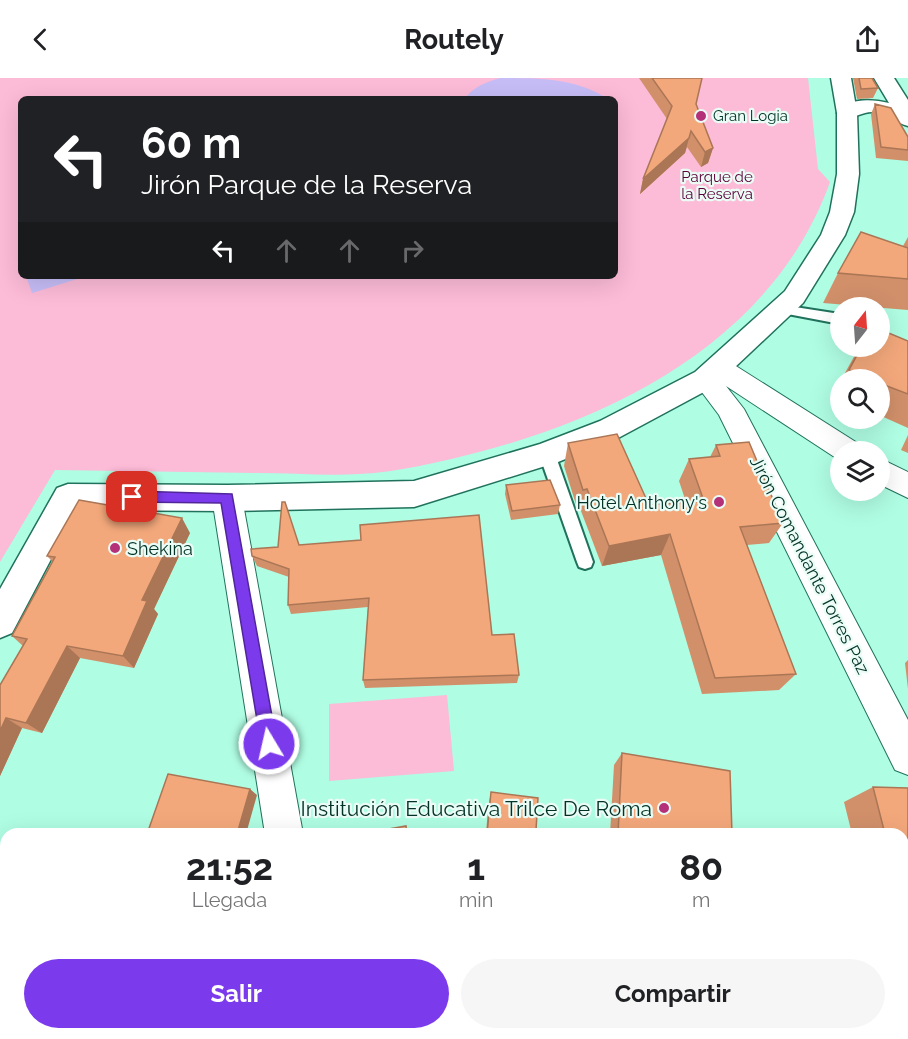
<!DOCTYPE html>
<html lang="es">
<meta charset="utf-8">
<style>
:root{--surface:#fff;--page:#f6f6f6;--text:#202124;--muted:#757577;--accent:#7c3aed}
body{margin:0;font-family:Raleway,sans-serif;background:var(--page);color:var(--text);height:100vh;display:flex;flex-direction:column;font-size:22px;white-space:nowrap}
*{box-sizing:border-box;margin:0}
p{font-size:20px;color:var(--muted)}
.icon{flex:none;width:33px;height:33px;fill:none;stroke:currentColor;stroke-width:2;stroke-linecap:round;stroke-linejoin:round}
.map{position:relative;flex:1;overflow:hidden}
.sheet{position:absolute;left:0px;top:750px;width:909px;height:212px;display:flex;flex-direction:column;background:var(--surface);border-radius:18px 18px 0 0;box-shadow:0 6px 24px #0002}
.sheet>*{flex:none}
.guide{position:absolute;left:18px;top:18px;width:600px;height:183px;border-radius:9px;box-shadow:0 6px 24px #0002;background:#202124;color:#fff;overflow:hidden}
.needle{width:39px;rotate:17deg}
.buttons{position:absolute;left:830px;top:219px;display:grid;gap:12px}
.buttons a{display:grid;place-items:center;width:60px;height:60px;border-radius:50%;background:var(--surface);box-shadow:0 6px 24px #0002;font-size:30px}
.pin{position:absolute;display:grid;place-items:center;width:51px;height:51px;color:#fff;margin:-26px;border-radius:12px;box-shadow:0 3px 9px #0006}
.me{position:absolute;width:66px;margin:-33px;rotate:351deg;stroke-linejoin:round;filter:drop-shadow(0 0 4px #0008)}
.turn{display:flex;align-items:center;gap:21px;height:126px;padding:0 24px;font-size:27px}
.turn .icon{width:78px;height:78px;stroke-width:2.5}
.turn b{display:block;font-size:42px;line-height:51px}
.lanes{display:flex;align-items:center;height:57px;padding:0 24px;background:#0003;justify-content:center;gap:30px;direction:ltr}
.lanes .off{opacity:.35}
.eta{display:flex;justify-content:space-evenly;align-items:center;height:102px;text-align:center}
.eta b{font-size:36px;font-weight:700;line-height:42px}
.primary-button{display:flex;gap:12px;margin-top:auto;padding:12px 24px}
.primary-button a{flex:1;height:69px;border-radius:36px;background:var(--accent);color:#fff;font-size:24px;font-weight:700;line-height:69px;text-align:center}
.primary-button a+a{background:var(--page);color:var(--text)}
header{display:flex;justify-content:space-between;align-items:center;height:78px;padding:0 24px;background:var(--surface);font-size:27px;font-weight:700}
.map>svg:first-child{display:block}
.green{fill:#fcbbd7;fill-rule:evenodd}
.water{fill:#c6bdf7}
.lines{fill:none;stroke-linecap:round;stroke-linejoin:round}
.service-casing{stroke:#20725c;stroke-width:4}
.minor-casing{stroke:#20725c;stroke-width:2}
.tertiary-casing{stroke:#20725c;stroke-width:3}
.secondary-casing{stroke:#20725c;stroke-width:3}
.service{fill:#fff;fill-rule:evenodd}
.minor{fill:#fff;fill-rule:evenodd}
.tertiary{fill:#fff;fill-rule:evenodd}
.secondary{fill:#fff;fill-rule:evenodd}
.wall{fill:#d1906a}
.shaded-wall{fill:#aa7656}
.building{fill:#f3a87b;stroke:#aa7656;stroke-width:1.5}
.route{fill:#7c3aed;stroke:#51269a;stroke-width:1.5}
.poi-dot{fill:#b43179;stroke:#eafcf5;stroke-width:2}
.labels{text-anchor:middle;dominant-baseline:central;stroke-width:4.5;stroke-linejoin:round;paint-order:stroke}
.far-poi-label{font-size:15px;fill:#033227;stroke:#eafcf5;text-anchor:start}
.far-park-label{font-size:15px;fill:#5b0038;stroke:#eafcf5}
.poi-label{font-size:18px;fill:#033227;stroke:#eafcf5;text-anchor:end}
.street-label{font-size:18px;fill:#033227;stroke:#eafcf5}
.near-poi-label{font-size:21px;fill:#033227;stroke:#eafcf5;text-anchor:end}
</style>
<header><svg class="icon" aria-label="back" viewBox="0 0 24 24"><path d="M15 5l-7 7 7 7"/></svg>Routely<svg class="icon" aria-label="share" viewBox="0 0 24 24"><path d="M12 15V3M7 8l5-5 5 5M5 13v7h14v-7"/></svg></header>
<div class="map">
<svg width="908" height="961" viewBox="0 0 908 961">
<rect width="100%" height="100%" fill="#affde3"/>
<path class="green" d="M0,0H808L818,91L830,104C776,255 626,336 479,374C440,384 399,394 359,396C326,398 292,395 259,395C191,394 123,393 55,392L0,484ZM21,21H615V198H21Z
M447,617L454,693L329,703V626Z"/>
<path class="water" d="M500,0C539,0 576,0 608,21H465C472,9 487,4 500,0Z
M26,198H87L32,215Z"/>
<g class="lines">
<g class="service-casing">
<path id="service" d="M782,227L840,236V246L777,234L775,231Z
M547,370L552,372L555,376L593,484L591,489L585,491L579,489L577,484L539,376L542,372Z"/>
</g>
<g class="minor-casing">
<path id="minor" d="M719,280L728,283L859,366L863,374H840L839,382L726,308L744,331L908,642V697L895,692L719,337L692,301L696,294L707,292L710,283Z
M879,380L908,394V420L879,406Z
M227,408L238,411L242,420L303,756H265L212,420L216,411Z
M287,956H331L330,961H286Z"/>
</g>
<g class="tertiary-casing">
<path id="tertiary" d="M831,0H851L857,35L859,96L854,134L845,157L803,225L715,308L620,359L558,384L414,429L227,433L77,432L12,555L0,560V511L57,410L68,406L227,407L414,403L540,366L600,343L695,294L785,213L821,157L830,134L837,96V35Z"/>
</g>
<g class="secondary-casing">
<path id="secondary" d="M874,0H894L908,22V48C895,45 886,34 872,34C860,34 852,43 840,39L837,35C847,19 873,21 889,25Z"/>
</g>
<use href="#service" class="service"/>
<use href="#minor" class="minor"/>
<use href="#tertiary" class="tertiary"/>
<use href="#secondary" class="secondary"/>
</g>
<path class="wall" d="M639,0H702L696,26L713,70L708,85L701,89L687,69L685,75L640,116L643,101L667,41Z
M853,0H872L878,10L873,20L857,21Z
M875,26L908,59V83L876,80L871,36Z
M908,159V232L823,225L838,195L903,168Z
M908,263V350L879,337V302H841L860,268H879Z
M840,304V321L833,318Z
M908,357V375L901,372Z
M568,365L649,427L686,424L679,403L689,381L710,379L716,367L783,445L769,465L747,467L796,596L779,612L702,616L661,477L602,488L581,433H578L564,388Z
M506,407L560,427L558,436L511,442L505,416Z
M190,455L154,531L158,536L134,590L80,580L42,655L22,650L0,698V607L23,568L12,558L53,484L47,478Z
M299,467L492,557L519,597L517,605L365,610L363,602L368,529L291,536L288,527L289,499L257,488L252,478L278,469Z
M908,582V611L905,585Z
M622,675L732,756H610L614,687Z
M873,709L908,710V961H843L842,956H903V756H852L844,724Z
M491,714L536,752L534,756H486L488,729Z
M600,956H804L805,961H600Z"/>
<path class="shaded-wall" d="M689,60L685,75L640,116L643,101Z
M713,70L708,85L701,89L705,74Z
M182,440L190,455L154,531L158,536L134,590L123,578L142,522Z
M670,456L661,477L602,488L609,468Z
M67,568L80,580L42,655L26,645Z
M6,640L22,650L0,698V653Z
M250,711L257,717L246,756H237Z"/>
<path class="building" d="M652,0H702L696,26L713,70L705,74L691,53L689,60L643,101L672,28Z
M859,0H872L878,10L861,11Z
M875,26L891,30L908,59V72L881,69Z
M861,154L908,170V201L838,195Z
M879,251L908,263V316L879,305V302H872L849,292L862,268H879Z
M617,356L649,427L704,423L689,381L720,378L716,367L749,364L783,445L740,449L796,596L715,600L670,456L609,468L587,411L583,412L568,365Z
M550,402L560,427L512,433L506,407Z
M79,422L182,440L142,522L147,523L123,578L67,568L26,645L6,640L0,653V607L27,561L12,558L55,479L47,478Z
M282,424H285L299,467L361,462L360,447L479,437L492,557L514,556L519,597L363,602L369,520L288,527L289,491L252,478L251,471L278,469Z
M622,675L730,693L732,756H618Z
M168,696L250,711L237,756H147Z
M873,709L908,710V961H876L875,956H903V756H885Z
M491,714L538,720L536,752L529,751V756H487Z
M406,748L407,756H361Z
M6,857V885L0,884V874Z
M460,956H530V961H460Z
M609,956H804L805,961H609Z"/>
<path class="route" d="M132,413L232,416L277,666L274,672L269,674L263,672L261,666L221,425L132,424L125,419Z"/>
<g class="poi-dot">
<circle cx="701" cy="38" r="6"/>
<circle cx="719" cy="424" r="6"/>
<circle cx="115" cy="470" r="6"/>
<circle cx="664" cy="730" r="6"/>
</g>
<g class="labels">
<g class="far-poi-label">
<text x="713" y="38">Gran Logia</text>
</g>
<g class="far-park-label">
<text x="717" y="99">Parque de<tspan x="717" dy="17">la Reserva</tspan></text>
</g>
<g class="poi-label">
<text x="707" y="424">Hotel Anthony's</text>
<text x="127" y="470" text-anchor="start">Shekina</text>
</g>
<g class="street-label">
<text transform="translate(810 487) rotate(63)">Jirón Comandante Torres Paz</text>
</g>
<g class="near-poi-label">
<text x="652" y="730">Institución Educativa Trilce De Roma</text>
</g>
</g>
</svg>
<div class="buttons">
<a><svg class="needle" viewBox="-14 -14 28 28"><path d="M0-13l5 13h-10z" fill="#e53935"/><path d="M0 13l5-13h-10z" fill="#757577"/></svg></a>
<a><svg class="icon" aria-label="search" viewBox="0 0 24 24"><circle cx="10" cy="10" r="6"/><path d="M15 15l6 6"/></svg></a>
<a><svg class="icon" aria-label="layers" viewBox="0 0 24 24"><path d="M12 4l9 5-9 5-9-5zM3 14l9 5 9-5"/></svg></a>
</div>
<div class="pin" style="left:132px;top:419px;background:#d93025"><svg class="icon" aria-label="arrive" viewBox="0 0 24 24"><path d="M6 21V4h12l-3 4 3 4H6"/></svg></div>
<svg class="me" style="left:269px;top:666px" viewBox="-20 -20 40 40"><circle r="17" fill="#7c3aed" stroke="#fff" stroke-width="3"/><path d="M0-11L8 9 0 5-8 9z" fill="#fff"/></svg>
<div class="guide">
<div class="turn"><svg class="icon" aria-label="left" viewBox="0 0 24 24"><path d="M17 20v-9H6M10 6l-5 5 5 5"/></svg><div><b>60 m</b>Jirón Parque de la Reserva</div></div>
<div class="lanes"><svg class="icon" aria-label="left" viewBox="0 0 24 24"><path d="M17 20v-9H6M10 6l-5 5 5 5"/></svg><svg class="icon off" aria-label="ahead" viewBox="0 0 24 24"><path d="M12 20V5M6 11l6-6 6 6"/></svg><svg class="icon off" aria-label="ahead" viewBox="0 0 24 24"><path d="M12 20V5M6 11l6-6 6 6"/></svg><svg class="icon off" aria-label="right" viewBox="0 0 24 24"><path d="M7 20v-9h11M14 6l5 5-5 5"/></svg></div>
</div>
<section class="sheet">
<div class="eta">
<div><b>21:52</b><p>Llegada</p></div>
<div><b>1</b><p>min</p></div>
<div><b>80</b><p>m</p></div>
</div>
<div class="primary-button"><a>Salir</a><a>Compartir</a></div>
</section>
</div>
